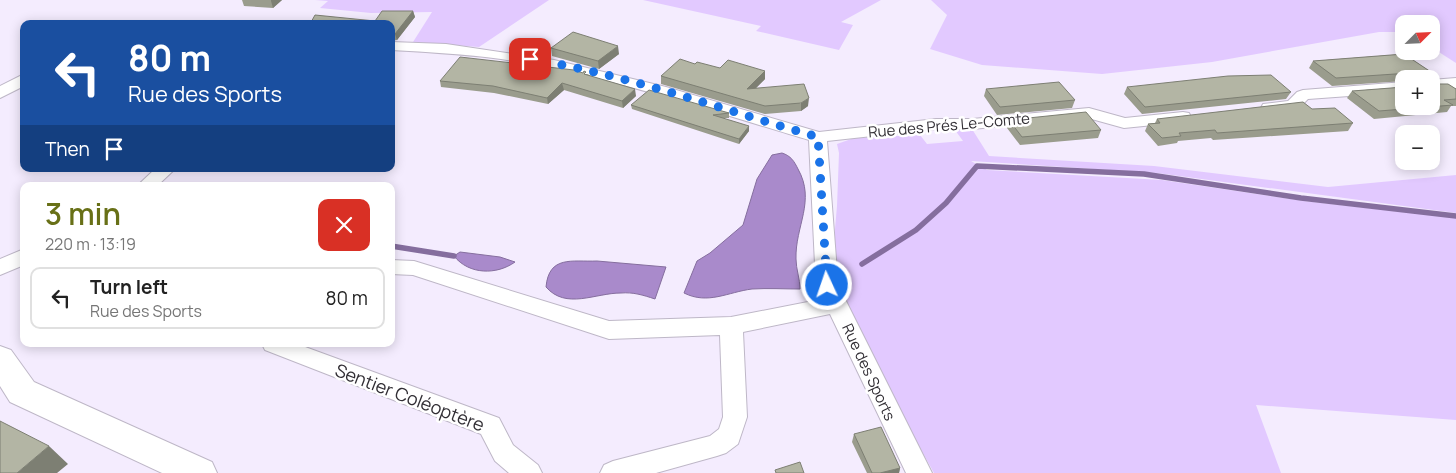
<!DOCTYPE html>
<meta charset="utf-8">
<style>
:root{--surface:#fff;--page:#f2f2f2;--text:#222;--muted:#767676;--line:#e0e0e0;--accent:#687017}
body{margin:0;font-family:Manrope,sans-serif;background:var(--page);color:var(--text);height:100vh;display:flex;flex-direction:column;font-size:19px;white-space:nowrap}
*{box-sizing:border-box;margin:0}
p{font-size:16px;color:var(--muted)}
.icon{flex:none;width:28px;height:28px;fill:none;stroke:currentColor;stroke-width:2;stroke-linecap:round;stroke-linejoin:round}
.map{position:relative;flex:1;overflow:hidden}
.details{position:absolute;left:20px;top:182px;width:375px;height:165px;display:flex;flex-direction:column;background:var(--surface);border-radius:10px;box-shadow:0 2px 12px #0003}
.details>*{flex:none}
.banner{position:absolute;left:20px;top:20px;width:375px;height:152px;border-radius:10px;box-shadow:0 2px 12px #0003;background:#1a4fa0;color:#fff;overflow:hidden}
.needle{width:32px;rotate:66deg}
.buttons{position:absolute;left:1395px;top:15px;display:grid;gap:10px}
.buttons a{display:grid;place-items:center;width:45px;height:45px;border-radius:10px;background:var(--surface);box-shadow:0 2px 12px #0003;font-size:25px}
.pin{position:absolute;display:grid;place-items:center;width:42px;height:42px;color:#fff;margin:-21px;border-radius:10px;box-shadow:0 2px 8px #0006}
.me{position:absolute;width:55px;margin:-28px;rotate:357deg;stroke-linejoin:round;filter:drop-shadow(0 0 4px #0008)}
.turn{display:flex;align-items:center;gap:18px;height:105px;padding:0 25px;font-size:22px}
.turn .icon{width:65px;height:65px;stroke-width:2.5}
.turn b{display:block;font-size:35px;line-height:42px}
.then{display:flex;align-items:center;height:48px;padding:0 25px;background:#0003;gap:10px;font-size:19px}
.round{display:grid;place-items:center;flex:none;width:52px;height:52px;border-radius:10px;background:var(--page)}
.headline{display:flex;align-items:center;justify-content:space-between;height:85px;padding:0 25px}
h1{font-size:30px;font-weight:600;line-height:38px;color:var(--accent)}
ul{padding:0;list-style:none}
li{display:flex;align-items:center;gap:15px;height:62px;margin:0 10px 8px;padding:0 15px;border:2px solid var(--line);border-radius:10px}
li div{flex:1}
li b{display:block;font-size:19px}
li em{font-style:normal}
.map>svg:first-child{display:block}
.green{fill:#e2c9ff}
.water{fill:#a98acb;stroke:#856e9e}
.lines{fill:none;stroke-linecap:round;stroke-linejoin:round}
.stream{stroke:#856e9e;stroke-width:5.5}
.minor-casing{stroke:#beb7c7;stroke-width:2}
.secondary-casing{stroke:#beb7c7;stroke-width:2}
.minor{fill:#fff;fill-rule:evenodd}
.secondary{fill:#fff;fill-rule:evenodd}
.wall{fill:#9a9c8d}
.shaded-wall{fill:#7d7f73}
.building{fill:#b3b5a4;stroke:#7d7f73}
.route{stroke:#1a73e8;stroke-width:9;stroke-dasharray:0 16.2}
.labels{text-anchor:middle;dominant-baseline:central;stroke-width:5;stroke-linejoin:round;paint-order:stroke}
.street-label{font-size:15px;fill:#312e34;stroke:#fff}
.near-street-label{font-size:18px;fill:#312e34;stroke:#fff}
</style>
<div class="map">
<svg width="1456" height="473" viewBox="0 0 1456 473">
<rect width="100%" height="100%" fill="#f4ecfe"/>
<path class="green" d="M315,0H549L479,47L413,42L432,12L371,13L320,8L328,1Z
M643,0H881L841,22L853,25L839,50L756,31L761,26Z
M931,0H1456V63L1431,47V24H1404V32H1379L1212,62L1102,74L982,65L930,49L947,15Z
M972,129L989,156L1154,166L1328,187L1456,175V213L1157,173L971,161L987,170L1162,180L1304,201L1456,218V420L1256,405L1281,473H934L890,394L838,286L832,263L837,206L839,153L837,144L854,138L920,135L927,144L963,141L955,130Z"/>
<path class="water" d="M782,153C791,156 794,161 798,169C816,201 795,226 796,259C796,269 800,279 800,289C784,289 768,288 752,289C728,292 708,305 684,293L697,261L710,253L743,225L757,179L772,155Z
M460,252L500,257L515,262C497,275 469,275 454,256Z
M597,261L666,267L655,299C643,295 633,292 621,293C595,293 566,310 546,287C549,255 572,262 597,261Z"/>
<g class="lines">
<path class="stream" d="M391,246L454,256
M862,264L916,230L946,203L977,166L1144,174L1301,198L1456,216"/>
<g class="minor-casing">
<path id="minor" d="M391,42L446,44L554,60L666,87L819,132L936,119H972L1089,108L1125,118L1183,112L1189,113L1191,117L1189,121L1183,122L1124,128L1088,118L972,129H936L827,141L838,285L932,473H906L830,314L743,332L747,417L738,444L726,453L717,456L656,473H600L604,465L613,461L710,436L719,429L723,417L720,335L609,339L413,275L391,274V260L414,261L609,321L731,317L823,299L816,285L809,140C708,110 606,75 501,59C465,54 428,52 391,50Z
M24,74V86L0,98V86Z
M1456,78V88L1431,90V80Z
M1404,82V92L1308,99L1299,108L1269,113L1263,112L1261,108L1263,104L1288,101L1297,92L1303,90Z
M155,169H175L157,186H137Z
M24,249V265L0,275V259Z
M262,344H297L499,418L513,445L538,465L542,473H509L495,461L481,434L265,350Z"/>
</g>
<g class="secondary-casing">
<path id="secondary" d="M0,346L11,350L34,382L212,462L217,473H162L10,402L0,386Z"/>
</g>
<use href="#minor" class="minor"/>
<use href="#secondary" class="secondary"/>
</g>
<path class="wall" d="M242,0H282L273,8L244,6Z
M413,11L415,17L397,40L391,41V24L375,21Z
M551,48L619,54L599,69L552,56Z
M1404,54L1434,74L1435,84H1448L1456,89V106H1451L1447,112L1374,119L1347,98L1352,91L1404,87V106H1431V79H1404V81L1332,86L1309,68L1313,61Z
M695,64L765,79L756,88L808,106L801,111L765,114L661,84V76Z
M587,74L636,96L623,108L564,90L548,104L494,93L441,87L440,81Z
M1127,87L1291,92L1286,99L1142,114L1124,94Z
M986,89L1075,100L1072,108L997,115L984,96Z
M631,105L729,113V118H723L749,131L739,144L632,109Z
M1312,109L1353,123L1348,131L1213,140L1211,138L1178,141L1177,143L1158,146L1145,131L1148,124L1155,123L1157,119Z
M1009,120L1101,130L1098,138L1020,145L1007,128Z
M854,434L900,468L899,473H867L852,442Z"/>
<path class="shaded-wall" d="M271,0H282L273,8L271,1Z
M413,11L415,17L397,40L395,34Z
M618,46L619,54L599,69L598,61Z
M765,71V79L747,97V89Z
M562,83L564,90L548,104L547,98Z
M635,89L636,96L623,108L622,101Z
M809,98L808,106L801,111V103Z
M749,126V131L739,144V139Z
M49,446L68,464L57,473H17Z
M900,468L899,473H880Z"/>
<path class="building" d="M382,11H413L395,34L391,35V24H310L315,15L375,21Z
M573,32L618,46L598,61L551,48Z
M1404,54L1434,74L1435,84H1448L1456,89V99L1444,100L1453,105L1379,111L1352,91L1404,87V106H1431V79H1410V73L1336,78L1313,61Z
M460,57L574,70L583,73L584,71L586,72L584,74L635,89L622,101L562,83L547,98L493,86L440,81Z
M680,59L695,64L697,62L720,68L728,60L765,71L747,89L804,84L809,98L801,103L765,106L661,76Z
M1271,75L1291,92L1145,107L1127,87L1228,76Z
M1059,82L1075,100L1000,107L986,89Z
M649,90L729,113L713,115L749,126L739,139L631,105Z
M1303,102L1312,109L1335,108L1353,123L1217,133L1215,130L1179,133L1181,136L1162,138L1148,124L1160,123L1157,119Z
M1086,112L1101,130L1022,137L1009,120Z
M0,421L49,446L17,473H0Z
M881,427L900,468L880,473H872L854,434Z
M800,462L804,473H776L775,470Z"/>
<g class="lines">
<path class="route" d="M530,59C629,75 723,110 818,137L827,285"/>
</g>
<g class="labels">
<g class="street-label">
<text transform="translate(949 125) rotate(-5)">Rue des Prés Le-Comte</text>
<text transform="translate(869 372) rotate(65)">Rue des Sports</text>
</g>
<g class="near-street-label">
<text transform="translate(410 397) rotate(21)">Sentier Coléoptère</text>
</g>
</g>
</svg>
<div class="buttons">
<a><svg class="needle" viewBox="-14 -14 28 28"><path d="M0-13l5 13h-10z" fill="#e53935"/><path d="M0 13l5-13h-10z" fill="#767676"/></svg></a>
<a>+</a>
<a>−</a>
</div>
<div class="pin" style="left:530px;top:59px;background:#d93025"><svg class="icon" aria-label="arrive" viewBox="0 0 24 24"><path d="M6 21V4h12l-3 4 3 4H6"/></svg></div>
<svg class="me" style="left:827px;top:285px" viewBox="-20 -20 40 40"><circle r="17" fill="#1a73e8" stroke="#fff" stroke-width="3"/><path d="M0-11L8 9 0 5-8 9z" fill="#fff"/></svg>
<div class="banner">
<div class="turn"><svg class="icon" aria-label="left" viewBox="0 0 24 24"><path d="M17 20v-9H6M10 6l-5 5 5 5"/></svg><div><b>80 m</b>Rue des Sports</div></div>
<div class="then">Then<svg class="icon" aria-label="arrive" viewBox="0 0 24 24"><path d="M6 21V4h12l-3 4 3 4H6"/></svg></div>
</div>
<section class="details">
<div class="headline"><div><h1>3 min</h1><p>220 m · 13:19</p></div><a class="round" style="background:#d93025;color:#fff"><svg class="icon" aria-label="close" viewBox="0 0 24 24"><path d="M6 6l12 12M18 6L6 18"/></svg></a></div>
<ul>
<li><svg class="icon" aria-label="left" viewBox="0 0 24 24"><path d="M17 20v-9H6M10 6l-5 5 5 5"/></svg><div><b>Turn left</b><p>Rue des Sports</p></div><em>80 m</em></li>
</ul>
</section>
</div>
